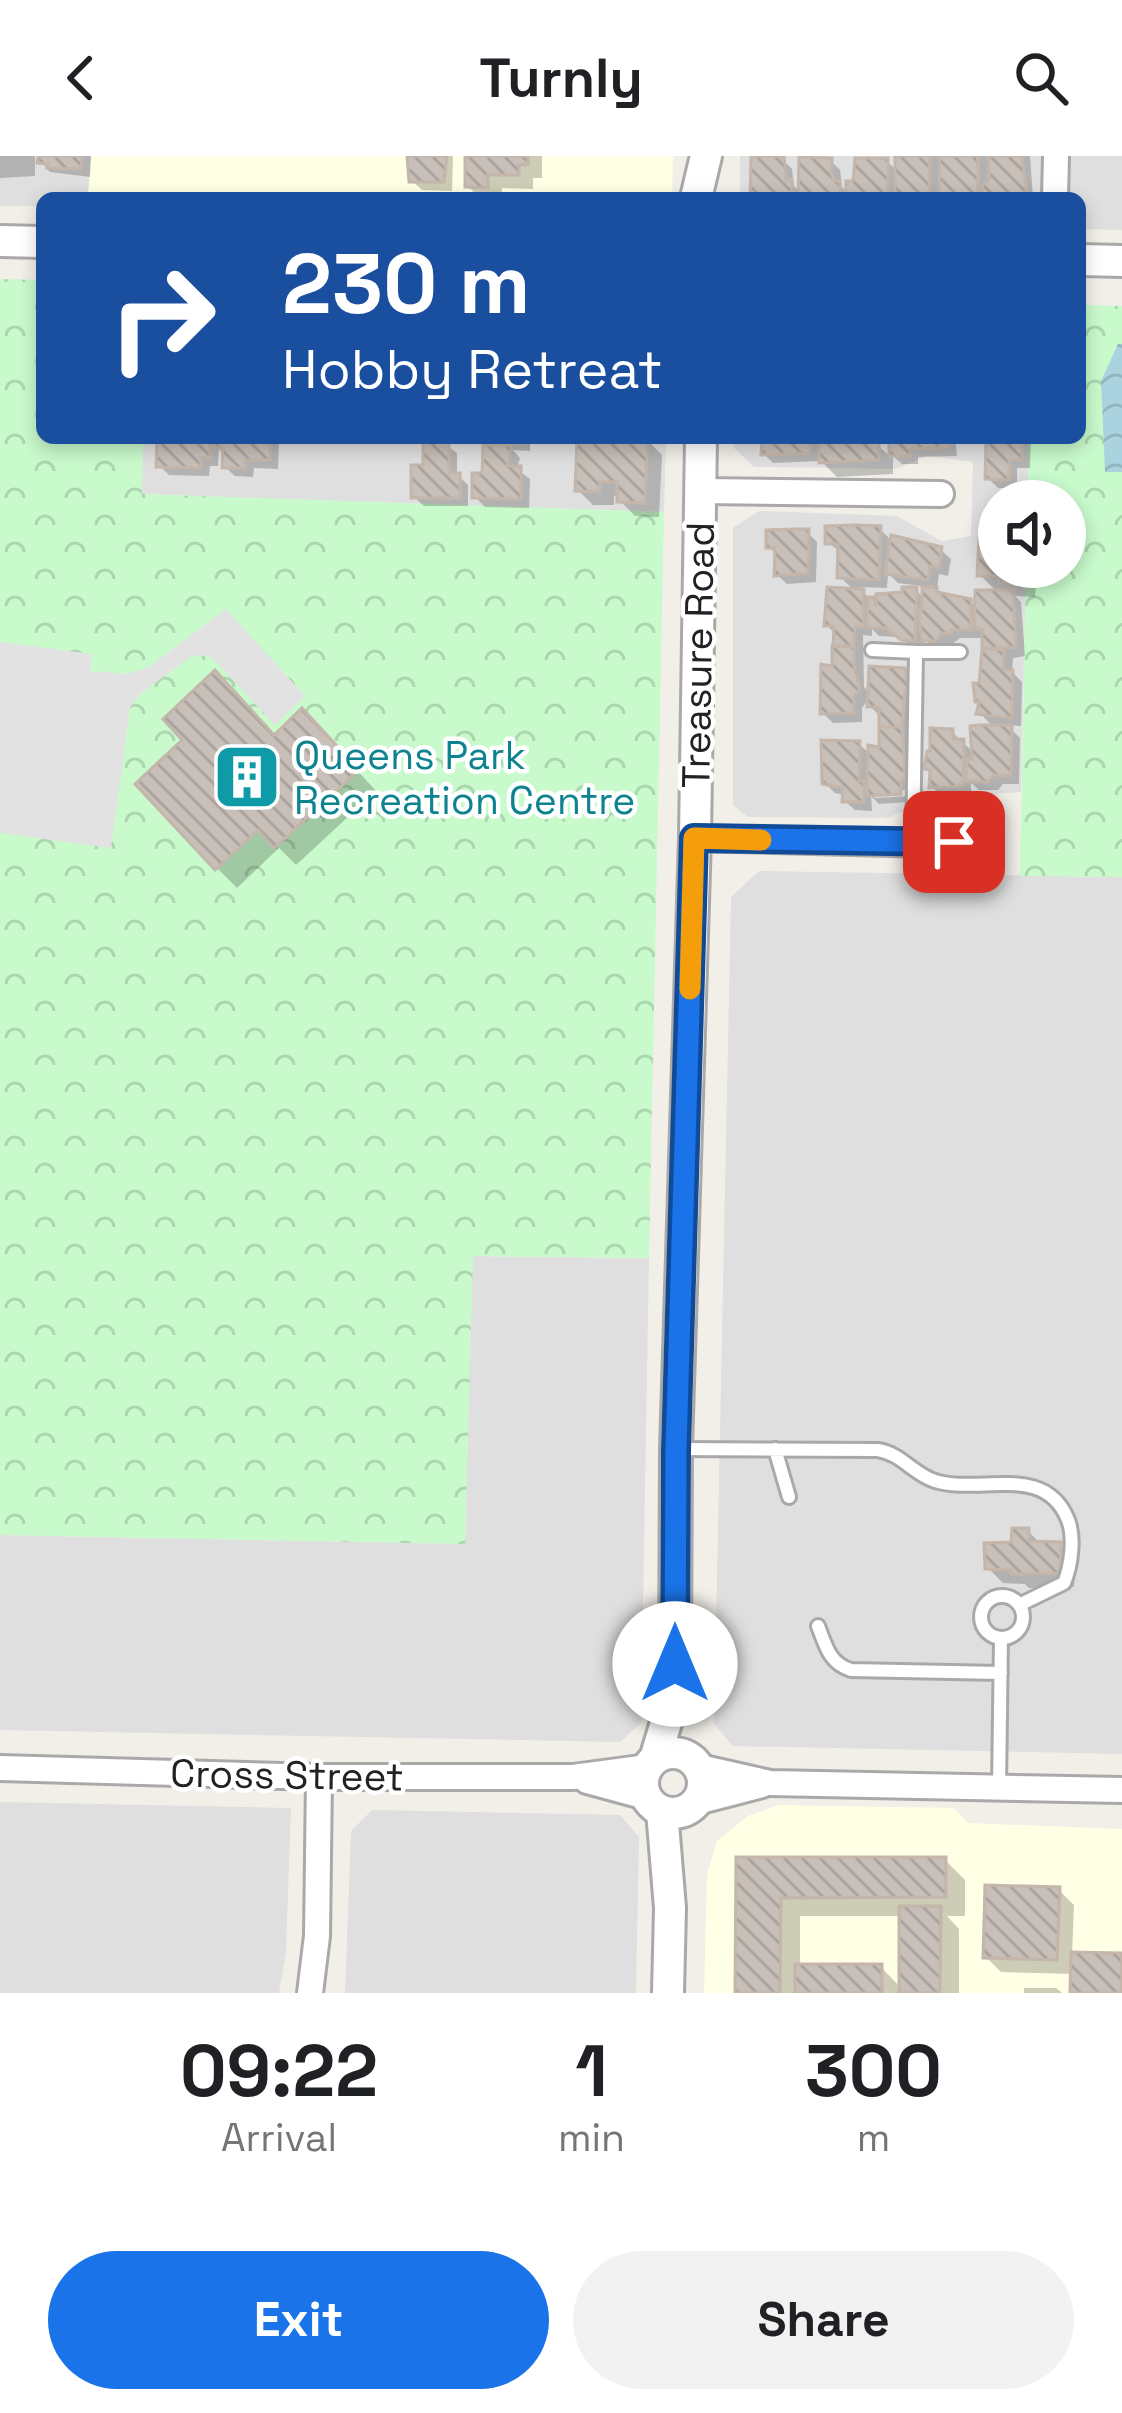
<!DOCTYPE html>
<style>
:root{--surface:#fff;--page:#f2f2f2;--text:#202124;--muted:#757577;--accent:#1a73e8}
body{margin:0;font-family:"Space Grotesk",sans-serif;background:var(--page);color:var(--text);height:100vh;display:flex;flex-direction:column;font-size:45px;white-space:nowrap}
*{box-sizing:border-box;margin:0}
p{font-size:39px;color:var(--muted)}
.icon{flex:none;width:66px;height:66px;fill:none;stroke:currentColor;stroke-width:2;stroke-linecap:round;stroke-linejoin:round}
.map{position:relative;height:1837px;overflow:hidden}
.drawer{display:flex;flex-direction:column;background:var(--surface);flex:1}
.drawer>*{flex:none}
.banner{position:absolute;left:36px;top:36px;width:1050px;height:252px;border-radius:18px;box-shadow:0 6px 18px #0003;background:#1a4fa0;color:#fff;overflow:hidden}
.tools{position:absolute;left:978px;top:324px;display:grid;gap:24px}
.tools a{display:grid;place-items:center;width:108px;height:108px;border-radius:50%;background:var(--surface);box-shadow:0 6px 18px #0003;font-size:60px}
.pin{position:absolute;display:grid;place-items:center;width:102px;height:102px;color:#fff;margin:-51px;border-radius:24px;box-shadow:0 6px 18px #0006}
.me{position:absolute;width:132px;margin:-66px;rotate:0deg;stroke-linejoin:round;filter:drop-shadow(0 0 9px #0008)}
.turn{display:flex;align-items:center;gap:42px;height:252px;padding:0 48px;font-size:54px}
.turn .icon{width:156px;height:156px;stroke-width:2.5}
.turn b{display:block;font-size:84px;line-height:102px}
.eta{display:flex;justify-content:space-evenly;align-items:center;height:204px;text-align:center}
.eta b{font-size:72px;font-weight:600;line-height:84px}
.primary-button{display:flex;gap:24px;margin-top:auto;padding:24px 48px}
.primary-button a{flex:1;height:138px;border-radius:72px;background:var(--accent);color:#fff;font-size:48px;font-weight:600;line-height:138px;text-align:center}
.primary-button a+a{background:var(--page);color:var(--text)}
header{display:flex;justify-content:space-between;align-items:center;height:156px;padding:0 48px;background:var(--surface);font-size:54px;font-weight:600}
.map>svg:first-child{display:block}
.residential{fill:#e0dfdf}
.education{fill:#ffffe5}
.park{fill:url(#park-crowns)}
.parking{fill:#e2e2e2}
.water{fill:url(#water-waves)}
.shadow{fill:#0003;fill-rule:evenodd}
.building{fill:url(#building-back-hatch);stroke:#c4b6ab;stroke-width:3}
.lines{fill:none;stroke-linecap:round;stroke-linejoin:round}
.service-casing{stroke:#a9a9a9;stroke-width:18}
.minor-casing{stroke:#a9a9a9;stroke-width:30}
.tertiary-casing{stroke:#a9a9a9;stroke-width:36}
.service{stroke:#fff;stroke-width:12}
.minor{stroke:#fff;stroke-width:24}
.tertiary{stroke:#fff;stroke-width:30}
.route-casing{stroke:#114b97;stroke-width:30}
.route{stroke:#1a73e8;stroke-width:21}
.slow{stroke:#f59e0b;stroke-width:21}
.labels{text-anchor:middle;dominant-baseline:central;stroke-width:9;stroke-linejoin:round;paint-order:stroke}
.street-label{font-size:39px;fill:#222;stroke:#fff}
.culture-label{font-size:39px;fill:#0d838f;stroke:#fff;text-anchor:start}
</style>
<header><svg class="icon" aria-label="back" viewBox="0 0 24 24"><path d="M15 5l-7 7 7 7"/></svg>Turnly<svg class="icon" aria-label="search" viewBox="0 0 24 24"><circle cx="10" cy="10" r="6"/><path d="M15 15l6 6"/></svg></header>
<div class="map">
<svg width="1122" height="1837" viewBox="0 0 1122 1837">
<defs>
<pattern id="park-crowns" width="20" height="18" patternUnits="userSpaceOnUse" patternTransform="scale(3)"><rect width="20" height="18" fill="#c8facc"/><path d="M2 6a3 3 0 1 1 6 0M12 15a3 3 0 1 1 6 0" fill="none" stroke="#acd6af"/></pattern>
<pattern id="water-waves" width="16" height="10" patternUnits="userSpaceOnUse" patternTransform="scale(3)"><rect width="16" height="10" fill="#aad3df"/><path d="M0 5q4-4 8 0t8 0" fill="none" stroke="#92b5bf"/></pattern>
<pattern id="building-back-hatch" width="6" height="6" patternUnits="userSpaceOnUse" patternTransform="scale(3)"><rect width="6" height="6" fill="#c7bfb8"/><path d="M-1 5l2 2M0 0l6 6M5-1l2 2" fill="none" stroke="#aba49e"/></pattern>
</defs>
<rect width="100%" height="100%" fill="#f2efe9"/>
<path class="residential" d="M0,0H91L88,42H42V50H0Z
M740,0H1122V74L1080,73V42H740Z
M143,282H666L664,356L141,338Z
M734,282H1029L1028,345H999V411H1026L1021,636L932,642L888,662L748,661L733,649V372L759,355L897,360L942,385L971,380L973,306L927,300L896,313L754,311L734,292Z
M759,715L1122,721V1598L733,1590L714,1568L731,741Z
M472,1100L649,1102L641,1567L620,1586L0,1574V1379L465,1388Z
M0,1646L291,1652L286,1796L279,1837H0Z
M372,1654L620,1659L639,1681L636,1837H345L351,1675Z"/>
<path class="education" d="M91,0H673L672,41L88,42Z
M779,1649L954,1652L968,1667L1122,1673V1837H704L707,1719L717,1685L748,1660Z"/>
<path class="park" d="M0,123L42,124V282H143L142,338L664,356L649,1102L473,1100L465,1388L0,1379Z
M1080,149L1122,150V721L1020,720L1026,411H1065V345H1028L1029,282H1080Z"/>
<path class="parking" d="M226,453L305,540L275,569L211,501L193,499L139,539L130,552L111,692L0,677V486L92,498L90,515L128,518L149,511Z"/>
<path class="water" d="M1118,188H1122V316H1105L1101,225Z"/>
<path class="shadow" d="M0,0H35V20L0,22Z
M41,0H91L90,21L50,16L41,6Z
M412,0H453L452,35L422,34L412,25Z
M468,0H542V22H533V33L502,32V42H479L468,30Z
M898,0H987L992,5V0H1030L1033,42H753L783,4L792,13L794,30L801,37L831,5L840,14L842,31L849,38L887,5L898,16Z
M160,282H211L217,288V282H275L279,286L278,313L254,312L253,321L235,320L225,311V300L219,293L218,310H210L209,320L169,319L159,309Z
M416,282H444L443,287L457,297V318L468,329V350H424L414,341L426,312V288Z
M476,282H530V295L513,294L520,302L517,313L530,323L529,352L485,351L475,341L485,320V293Z
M620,282H651V288L662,299L659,361L635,360L614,339V349H593L578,334Z
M763,282H876V288L892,302V282H955L957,300L918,301V308H902L893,300V318L837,321L821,305L773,307L764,298Z
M982,282H1031L1030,312H1017V332H998L988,322L989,289Z
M880,373L893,386L941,394L951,403L948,420L939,418L937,434L943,440L970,445L977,453L998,437L980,419L999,374V411H1037L1035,441L1015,440L1021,446L1025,500L1013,502L1012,516L1022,526L1021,570L1007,569L1020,582L1019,628H1003L998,634H979L971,627V638L942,641L932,631L933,618L927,612L952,576L975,598L995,573L980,557L985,482H960L946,493H934L924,482V493H914L899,481L879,480L872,473V480L863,479L864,531L870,537L904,515L914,525L909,634L875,636V642L909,640V646L879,648L871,640L872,655L855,654L845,645V639L835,637L825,627L859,588L871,599L882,592L879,559L870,550V541L862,552V566L833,567L823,557L836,491V479L827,469L855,435L840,421L841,396L828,387ZM888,417L898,427L928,431L925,444L916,434L870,443L858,431L887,432Z
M807,376L817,386L816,426L787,428L777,419L778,400L769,391Z
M322,576L376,635L296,709L279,692L237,732L217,712L186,584L275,582Z
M1028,1375L1041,1388L1060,1389L1075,1404L1074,1431L1029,1432L1025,1428L1003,1427L988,1412Z
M739,1704H945L965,1724V1760H947L959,1773V1837H738ZM800,1760H902V1833L881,1811H800Z
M1059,1734L1074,1749L1072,1799L1122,1800V1837H1073L1074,1818L1001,1816L986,1801Z
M1024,1832H1056L1062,1837H1024Z"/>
<path class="building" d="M38,0H82L81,13L47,12L48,8L37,7Z
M407,0H447L444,26H409Z
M465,0H528V9H519V19H488V32L465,31Z
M751,0L784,1L786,24H792L791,42H750Z
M895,0H930L929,42H895Z
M940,0H978V42H939Z
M989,0H1022L1027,42H982V30L989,24Z
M799,1L832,2V19L834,25H840V42H798Z
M855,2H888V42H846V25H853Z
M157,282H210V302H201V312L156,311Z
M214,282H270V304H245V312H222L223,292H214Z
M619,282H648L645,347L617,346V326H600V336L575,335L577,283Z
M762,282H811L810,297L761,299Z
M819,282L879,285V304L819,307Z
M889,282H949V291L910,293V300H889Z
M986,282H1022V304H1009V324L985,323Z
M423,284H449V317H460V342H411V309H423Z
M483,289H512L507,310H521V343L472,342V317H482Z
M989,364L999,371V411H1020L1021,427H999V420H977L979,382H984L982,370Z
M856,369L881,370L879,424L837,422L838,388H825V370Z
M794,373H809L808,417L774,420L775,392H766V374Z
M891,379L942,391L939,412L930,410L928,424L885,418Z
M827,431L864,433L863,471H855L854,490H833L834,470H824Z
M902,431H917L915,485L901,484L886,472H867L868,441H874L876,450V438L902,436Z
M922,431H937V436L971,443V474H951V477H941L936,485H922L918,454H922Z
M975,434H1013L1016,491L982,493V473H974Z
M832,490L854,491V510L860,532L854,541V557L820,558L821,508L832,510Z
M982,493L1004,494L1003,513L1013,514L1012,562L976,558L979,546H975L973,527H979Z
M869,510L905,512L909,535H905L902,571H879V551H867Z
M215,514L274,579L302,552L359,614L274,692L258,674L215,714L135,628L182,584L163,563Z
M978,569H1012L1011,620L993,619L988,626L966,625L967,603H972L970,570Z
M879,571H902L905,623H901V638L867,640L868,589L879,591Z
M930,572L953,573V583H964L963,630L929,632L930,614L924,613L927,595H930Z
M821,584L860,585L859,625H864V646H842L843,632L822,628Z
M1012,1372H1029V1385L1061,1386L1060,1417L1011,1418V1414L985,1413L984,1387L1011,1386Z
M736,1701H946V1741L781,1742L780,1837H735Z
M985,1729L1060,1731L1057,1804L983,1802Z
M899,1750H941L940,1837H899Z
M1071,1796L1122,1797V1837H1070Z
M795,1808H882V1837H795Z"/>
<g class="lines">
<g class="service-casing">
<path id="service" d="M872,494L916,496L913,688
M916,496H960
M676,1293L878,1294C902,1298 913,1318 935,1325C979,1339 1045,1306 1068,1364C1075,1382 1071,1410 1064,1427L1019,1449
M775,1293L789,1341
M981 1461a21 21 0 1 1 42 0a21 21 0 1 1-42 0Z
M818,1470C826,1490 829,1507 851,1514L1001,1517
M999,1632L1001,1482"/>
</g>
<g class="minor-casing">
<path id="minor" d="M1055,42L1056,0
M702,335L941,338
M695,682L929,688L954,686L980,676
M699,1611L770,1627L1122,1634
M0,1612L319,1621H573L648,1611
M587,1625L646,1641
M697,1646L762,1629
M310,1837L317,1780L319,1621"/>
</g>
<g class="tertiary-casing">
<path id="tertiary" d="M696,42L706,0
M0,85L42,86
M1080,104L1122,105
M643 1627a30 30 0 1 1 60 0a30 30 0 1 1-60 0Z
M655,1603L668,1560L675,1508L676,1293L695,682L701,282
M662,1655L670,1752L668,1837"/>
</g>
<use href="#service" class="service"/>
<use href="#minor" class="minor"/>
<use href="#tertiary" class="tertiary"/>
</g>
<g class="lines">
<g class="route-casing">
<path id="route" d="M675,1508L676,1293L694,682L954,686"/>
</g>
<use href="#route" class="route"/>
<path class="slow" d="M690,833L694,682L761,684"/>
</g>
<defs>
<g id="building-square" transform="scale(3.45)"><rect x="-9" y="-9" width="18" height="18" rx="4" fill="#0f9aa8" stroke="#fff"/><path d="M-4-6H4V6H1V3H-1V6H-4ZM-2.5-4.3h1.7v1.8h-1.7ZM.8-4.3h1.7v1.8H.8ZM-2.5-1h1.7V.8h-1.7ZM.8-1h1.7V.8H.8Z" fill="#fff"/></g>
</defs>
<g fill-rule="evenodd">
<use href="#building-square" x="247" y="621"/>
</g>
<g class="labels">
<g class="street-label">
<text transform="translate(698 499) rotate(-89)">Treasure Road</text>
<text transform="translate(287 1619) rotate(1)">Cross Street</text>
</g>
<g class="culture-label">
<text x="294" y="599">Queens Park<tspan x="294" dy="45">Recreation Centre</tspan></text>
</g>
</g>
</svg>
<div class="tools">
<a><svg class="icon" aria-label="sound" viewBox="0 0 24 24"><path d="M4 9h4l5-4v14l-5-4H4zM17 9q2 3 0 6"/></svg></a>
</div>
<div class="pin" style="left:954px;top:686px;background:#d93025"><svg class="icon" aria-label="arrive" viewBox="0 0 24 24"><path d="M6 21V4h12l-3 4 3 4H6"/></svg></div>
<svg class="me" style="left:675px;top:1508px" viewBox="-20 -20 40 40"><circle r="19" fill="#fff"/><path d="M0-13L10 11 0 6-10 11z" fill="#1a73e8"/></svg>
<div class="banner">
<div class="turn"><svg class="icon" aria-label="right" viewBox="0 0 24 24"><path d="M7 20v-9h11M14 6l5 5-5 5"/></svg><div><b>230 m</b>Hobby Retreat</div></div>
</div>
</div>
<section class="drawer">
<div class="eta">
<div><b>09:22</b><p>Arrival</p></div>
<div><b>1</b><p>min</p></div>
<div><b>300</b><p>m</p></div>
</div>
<div class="primary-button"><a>Exit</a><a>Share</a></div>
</section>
